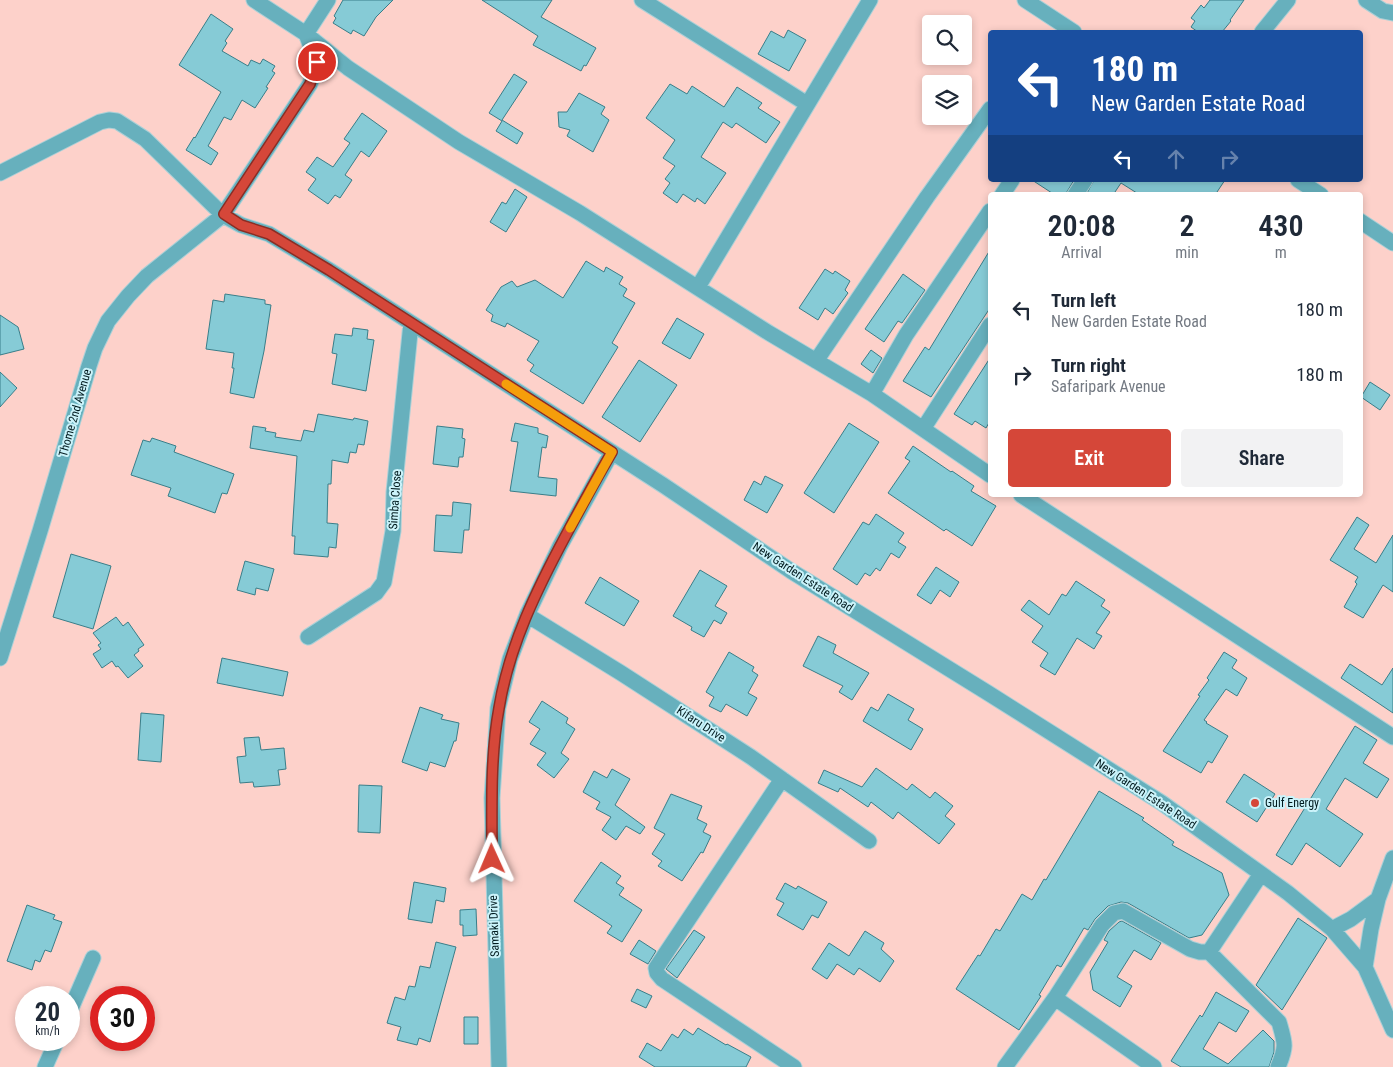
<!DOCTYPE html>
<style>
:root{--surface:#fff;--page:#f2f2f3;--text:#1f2937;--muted:#747a83;--accent:#d54739}
body{margin:0;font-family:"Roboto Condensed",sans-serif;background:var(--page);color:var(--text);height:100vh;display:flex;flex-direction:column;font-size:19px;white-space:nowrap}
*{box-sizing:border-box;margin:0}
p{font-size:16px;color:var(--muted)}
.icon{flex:none;width:28px;height:28px;fill:none;stroke:currentColor;stroke-width:2;stroke-linecap:round;stroke-linejoin:round}
.map{position:relative;flex:1;overflow:hidden}
.details{position:absolute;left:988px;top:192px;width:375px;height:305px;display:flex;flex-direction:column;background:var(--surface);border-radius:5px;box-shadow:0 2px 8px #0003}
.details>*{flex:none}
.guide{position:absolute;left:988px;top:30px;width:375px;height:152px;border-radius:5px;box-shadow:0 2px 8px #0003;background:#1a4fa0;color:#fff;overflow:hidden}
.controls{position:absolute;left:922px;top:15px;display:grid;gap:10px}
.controls a{display:grid;place-items:center;width:50px;height:50px;border-radius:5px;background:var(--surface);box-shadow:0 2px 8px #0003;font-size:25px}
.speed{position:absolute;left:15px;top:986px;display:flex;gap:10px;font-size:25px;font-weight:700;text-align:center}
.speed>*{display:grid;place-content:center;width:65px;height:65px;border-radius:50%;background:var(--surface);box-shadow:0 2px 8px #0003;line-height:1}
.speed small{font-size:12px;font-weight:400}
.speed .limit{border:8px solid #d22;background:#fff;color:#111}
.pin{position:absolute;display:grid;place-items:center;width:42px;height:42px;color:#fff;margin:-21px;border:2px solid #fff;border-radius:50%;box-shadow:0 1px 5px #0007}
.me{position:absolute;width:55px;margin:-28px;rotate:359deg;stroke-linejoin:round;filter:drop-shadow(0 0 4px #0008)}
.turn{display:flex;align-items:center;gap:18px;height:105px;padding:0 20px;font-size:22px}
.turn .icon{width:65px;height:65px;stroke-width:2.5}
.turn b{display:block;font-size:35px;line-height:42px}
.lanes{display:flex;align-items:center;height:48px;padding:0 20px;background:#0003;justify-content:center;gap:25px;direction:ltr}
.lanes .off{opacity:.35}
.eta{display:flex;justify-content:space-evenly;align-items:center;height:85px;text-align:center}
.eta b{font-size:30px;font-weight:600;line-height:35px}
.button{display:flex;gap:10px;margin-top:auto;padding:10px 20px}
.button a{flex:1;height:58px;border-radius:5px;background:var(--accent);color:#fff;font-size:20px;font-weight:600;line-height:58px;text-align:center}
.button a+a{background:var(--page);color:var(--text)}
ul{padding:0;list-style:none}
li{display:flex;align-items:center;gap:15px;height:65px;padding:0 20px}
li div{flex:1}
li b{display:block;font-size:19px}
li em{font-style:normal}
.map>svg:first-child{display:block}
.green{fill:#fdd1ca;fill-rule:evenodd}
.building{fill:#86cbd6;stroke:#397e89}
.lines{fill:none;stroke-linecap:round;stroke-linejoin:round}
.minor-casing{stroke:#abd0d7;stroke-width:17}
.minor{stroke:#67b0bd;stroke-width:15}
.route-casing{stroke:#8a2e25;stroke-width:12}
.route{stroke:#d54739;stroke-width:9}
.slow{stroke:#f59e0b;stroke-width:9}
.poi-dot{fill:#d54739;stroke:#cbf3fa;stroke-width:2}
.labels{text-anchor:middle;dominant-baseline:central;stroke-width:4;stroke-linejoin:round;paint-order:stroke}
.street-label{font-size:12px;fill:#001a1e;stroke:#cbf3fa}
.poi-label{font-size:12px;fill:#001a1e;stroke:#cbf3fa;text-anchor:start}
</style>
<div class="map">
<svg width="1393" height="1067" viewBox="0 0 1393 1067">
<rect width="100%" height="100%" fill="#cbf3fa"/>
<path class="green" d="M0,0H1393V1067H0ZM931,24H964V56H931ZM990,32H1360V180H990ZM931,84H964V116H931ZM990,195H1360V495H990ZM26,998H69V1040H26ZM101,998H144V1040H101Z"/>
<path class="building" d="M343,0H393L376,17L364,36L353,30L351,34L333,23L336,18L334,16Z
M482,0H552L541,17L596,48L586,66L584,65L581,71L533,45L538,36Z
M1210,0H1244L1230,20L1231,21L1222,32H1198L1191,27L1195,21L1191,18L1201,5L1204,8Z
M211,14L233,29L225,41L227,43L222,51L248,66L251,60L260,64L263,59L275,66L272,71L275,73L266,87L268,88L255,108L242,100L231,120L224,117L208,146L218,153L211,165L186,150L194,137L195,138L221,92L179,65Z
M788,30L806,40L789,71L758,54L771,31L784,38Z
M514,74L527,82L502,120L523,133L517,144L496,131L502,121L489,113Z
M670,84L687,94L692,86L724,107L737,87L762,103L758,108L780,122L766,143L736,123L732,128L723,122L701,157L726,173L705,204L697,198L695,202L683,194L677,203L663,193L670,183L665,179L675,166L663,158L675,140L646,118Z
M579,93L605,107L601,114L609,120L593,152L567,136L570,130L559,127L558,112H567Z
M362,113L387,131L369,157L361,151L345,175L352,180L340,198L335,195L328,204L308,190L316,179L306,172L317,157L333,167L350,143L344,139Z
M1032,180H1074L1065,195H1055Z
M1094,180H1225L1215,195H1140L1121,183L1113,195H1086Z
M515,189L527,197L506,232L490,222L502,202L506,204Z
M990,250V308L931,397L903,381L925,347L929,350Z
M586,261L604,272L606,267L623,277L619,284L627,289L623,296L635,303L612,343L618,347L583,404L530,371L534,365L527,360L539,341L507,323L505,327L491,321L493,315L486,310L501,287L512,281L517,287L535,280L563,298Z
M825,269L833,274L835,271L850,281L845,290L848,293L833,314L825,308L818,320L799,308Z
M903,274L925,290L902,323L898,321L884,342L865,329Z
M225,294L265,300V304L271,305L264,351L254,398L230,393L234,368H232L234,353L206,349L213,300L224,302Z
M0,315L18,327L24,349L0,355Z
M677,318L704,334L690,359L662,343Z
M353,328L368,330L367,339L374,340L366,391L332,384L337,354L332,353L335,334L352,336Z
M871,350L882,358L873,373L861,364Z
M990,358V421L986,428L975,421L972,425L954,414Z
M639,360L677,385L640,442L602,417Z
M0,372L17,388L0,407Z
M1370,382L1390,395L1380,410L1361,397Z
M318,414L353,420L354,418L368,421L364,445L358,444L356,453L350,452L348,463L332,460L331,484H328L327,523L338,524L336,548L329,547L328,557L294,554L295,536H292L297,456L250,448L253,426L266,428L265,431L276,433L275,437L301,441L304,430L314,432Z
M515,423L538,428V433L548,436L546,448L542,447L538,477L557,479L556,496L510,491L518,442L511,441Z
M849,423L879,442L834,513L804,493Z
M437,426L463,429L462,438L465,439L463,457H459L458,467L433,464Z
M152,438L176,446L174,452L234,474L227,494L222,493L215,513L168,496L171,488L131,475L143,440L150,442Z
M913,446L951,472L952,471L974,486L971,491L996,506L972,546L946,529L944,531L888,493L910,461L905,458Z
M765,476L783,485L767,513L744,500L754,481L761,485Z
M453,502L471,504L469,530H464L462,553L434,551L436,515L452,516Z
M876,514L904,533L898,542L906,547L899,558L891,553L880,571L876,568L870,576L865,573L857,585L833,569L863,522L869,525Z
M1357,517L1369,525L1354,549L1376,563L1393,535V592L1383,585L1363,618L1344,607L1357,584L1355,582L1358,577L1330,560Z
M71,554L111,566L93,629L53,617Z
M245,561L274,569L268,591L256,588L255,595L237,590Z
M936,567L959,582L950,597L940,590L931,604L917,595Z
M700,570L727,586L715,606L727,613L721,624L714,620L704,637L691,630L692,627L673,616Z
M600,577L639,601L624,626L585,603Z
M1076,581L1105,600L1101,606L1110,612L1096,633L1102,636L1094,649L1077,638L1055,675L1040,666L1048,653L1032,642L1043,626L1021,610L1029,600L1049,615L1062,594L1066,596Z
M116,617L123,626L128,622L144,645L138,649L139,651L134,655L143,666L128,678L118,666L116,667L112,661L102,668L93,654L101,649L98,645L101,643L93,633Z
M818,636L836,645L833,653L869,673L852,700L839,692L843,686L803,666Z
M729,652L754,667L752,671L758,675L748,693L757,698L747,716L726,704L721,712L709,706L714,697L706,692Z
M1224,652L1237,660L1232,668L1247,678L1237,696L1226,689L1204,720L1207,722L1206,723L1228,736L1212,763L1208,761L1201,773L1163,751L1200,696L1198,695L1209,680L1207,678Z
M222,658L288,672L283,696L217,683Z
M1350,664L1382,685L1393,668V713L1341,678Z
M888,694L914,709L908,720L923,729L911,750L863,721L871,707L878,711Z
M542,701L568,718L566,723L575,729L561,753L569,759L554,778L537,765L546,753L530,744L540,729L529,722Z
M420,707L443,715L441,719L459,723L456,741H454L445,767L430,762L427,771L402,762Z
M141,713L164,715L161,762L138,760Z
M1355,726L1377,740L1363,763L1389,779L1377,798L1345,778L1326,809L1363,834L1340,867L1306,843L1292,865L1276,855Z
M259,737L261,750L284,748L286,769L278,770L280,785L254,787L253,782L240,783L237,757L246,756L244,738Z
M876,768L907,790L912,784L930,798L935,792L953,806L945,816L955,824L939,844L898,812L893,819L871,802L868,807L840,788L838,792L818,783L824,770L862,787Z
M612,769L630,779L615,805L645,827L640,834L626,826L616,840L602,830L611,817L596,809L600,802L583,792L594,771L607,778Z
M1244,774L1275,794L1257,822L1226,802Z
M359,785L382,786L380,833L358,832Z
M1099,791L1144,818L1142,820L1174,842L1172,845L1222,873L1229,895L1202,935L1189,938L1128,903L1121,902L1108,906L1095,919L1088,930L1084,928L1061,967L1057,965L1039,995L1041,996L1019,1030L956,989L978,955L980,956L996,929L1000,931L1022,894L1032,900L1044,879L1046,880Z
M671,794L702,806L697,819L707,824L703,832L711,836L703,853L701,852L682,881L658,866L662,861L652,854L665,834L654,828Z
M601,862L621,876L616,883L624,888L619,895L642,910L622,942L607,933L612,926L574,901Z
M414,882L446,888L444,902L436,900L432,923L408,919Z
M785,883L796,889L798,886L827,902L818,918L812,915L803,930L777,915L784,903L776,899Z
M27,905L55,915L53,919L62,922L51,952L45,950L40,962L35,960L32,970L7,961Z
M476,909L477,935L463,936V925H460V910Z
M1298,918L1327,938L1282,1010L1256,985Z
M1122,921L1161,943L1151,960L1134,950L1117,977L1132,986L1120,1007L1093,990L1090,972L1108,942L1104,940L1109,931L1119,922Z
M694,930L705,937L677,978L666,969Z
M865,931L884,943L881,949L894,961L880,982L859,968L854,975L837,964L827,979L812,969L829,943L849,956Z
M639,940L656,951L648,964L630,954Z
M436,942L456,947L430,1042L419,1038L417,1045L397,1040L401,1027L387,1023L395,997L405,1000L409,986L415,987L420,966L430,968Z
M637,989L652,996L646,1008L631,1001Z
M1216,992L1249,1011L1236,1032L1219,1022L1203,1049L1228,1064L1263,1030L1274,1041V1052L1269,1067H1181L1171,1061L1200,1015L1202,1017Z
M464,1017H478V1044H464Z
M698,1028L726,1045L727,1044L751,1057L746,1067H655L639,1057L647,1043L661,1051L672,1034L678,1038L684,1029L693,1035Z"/>
<g class="lines">
<g class="minor-casing">
<path id="minor" d="M328,0L306,34L348,68L459,142L580,213L769,333L872,394L990,475
M642,0L807,104
M1025,0L1074,32
M1366,0L1383,11L1393,13
M1262,32L1288,0
M0,173L100,122L109,120L117,121L145,139L223,215L241,225L269,234L329,270L663,485L791,571L988,693L1162,803L1221,845L1288,893L1332,929L1365,967L1393,1030
M1298,180L1321,195
M1002,195L1012,180
M1075,195L1085,180
M1360,221L1393,243
M698,287L870,0
M816,361L927,197L990,109
M872,394L906,335L990,211
M923,429L990,325
M1021,495L1393,737
M527,615L621,673L751,757L869,841
M308,637L376,593L384,582L393,531L394,492L411,323
M0,658L40,531L89,366L95,348L108,321L128,296L147,276L223,215L310,84L317,62L306,34L254,0
M782,779L656,968L657,973L662,979L794,1067
M1332,929L1351,919L1378,899
M1209,952L1279,1022C1285,1043 1287,1046 1278,1067
M1365,967L1371,929L1378,899L1393,858
M1055,998L1154,1067
M69,1013L93,958
M45,1067L57,1040
M499,1067L492,798L498,708L510,659L527,615L560,546L612,452
M1005,1067L1055,998L1102,925L1114,913L1123,911L1190,949L1200,952H1209L1261,874"/>
</g>
<use href="#minor" class="minor"/>
</g>
<g class="lines">
<g class="route-casing">
<path id="route" d="M317,62L310,84L224,214L241,225L269,234L329,270L612,452C596,479 581,507 566,535C537,589 509,646 499,708C490,757 492,809 492,859"/>
</g>
<use href="#route" class="route"/>
<path class="slow" d="M506,384L612,452L570,528"/>
</g>
<circle class="poi-dot" cx="1255" cy="803" r="5"/>
<g class="labels">
<g class="street-label">
<text transform="translate(75 413) rotate(-74)">Thome 2nd Avenue</text>
<text transform="translate(395 500) rotate(-86)">Simba Close</text>
<text transform="translate(803 577) rotate(33)">New Garden Estate Road</text>
<text transform="translate(701 724) rotate(33)">Kifaru Drive</text>
<text transform="translate(1146 794) rotate(33)">New Garden Estate Road</text>
<text transform="translate(494 926) rotate(-92)">Samaki Drive</text>
</g>
<g class="poi-label">
<text x="1265" y="803">Gulf Energy</text>
</g>
</g>
</svg>
<div class="controls">
<a><svg class="icon" aria-label="search" viewBox="0 0 24 24"><circle cx="10" cy="10" r="6"/><path d="M15 15l6 6"/></svg></a>
<a><svg class="icon" aria-label="layers" viewBox="0 0 24 24"><path d="M12 4l9 5-9 5-9-5zM3 14l9 5 9-5"/></svg></a>
</div>
<div class="speed"><div>20<small>km/h</small></div><div class="limit">30</div></div>
<div class="pin" style="left:317px;top:62px;background:#d93025"><svg class="icon" aria-label="arrive" viewBox="0 0 24 24"><path d="M6 21V4h12l-3 4 3 4H6"/></svg></div>
<svg class="me" style="left:492px;top:859px" viewBox="-20 -20 40 40"><path d="M0-17L14 15 0 8-14 15z" fill="#d54739" stroke="#fff" stroke-width="4"/></svg>
<div class="guide">
<div class="turn"><svg class="icon" aria-label="left" viewBox="0 0 24 24"><path d="M17 20v-9H6M10 6l-5 5 5 5"/></svg><div><b>180 m</b>New Garden Estate Road</div></div>
<div class="lanes"><svg class="icon" aria-label="left" viewBox="0 0 24 24"><path d="M17 20v-9H6M10 6l-5 5 5 5"/></svg><svg class="icon off" aria-label="ahead" viewBox="0 0 24 24"><path d="M12 20V5M6 11l6-6 6 6"/></svg><svg class="icon off" aria-label="right" viewBox="0 0 24 24"><path d="M7 20v-9h11M14 6l5 5-5 5"/></svg></div>
</div>
<section class="details">
<div class="eta">
<div><b>20:08</b><p>Arrival</p></div>
<div><b>2</b><p>min</p></div>
<div><b>430</b><p>m</p></div>
</div>
<ul>
<li><svg class="icon" aria-label="left" viewBox="0 0 24 24"><path d="M17 20v-9H6M10 6l-5 5 5 5"/></svg><div><b>Turn left</b><p>New Garden Estate Road</p></div><em>180 m</em></li>
<li><svg class="icon" aria-label="right" viewBox="0 0 24 24"><path d="M7 20v-9h11M14 6l5 5-5 5"/></svg><div><b>Turn right</b><p>Safaripark Avenue</p></div><em>180 m</em></li>
</ul>
<div class="button"><a>Exit</a><a>Share</a></div>
</section>
</div>
